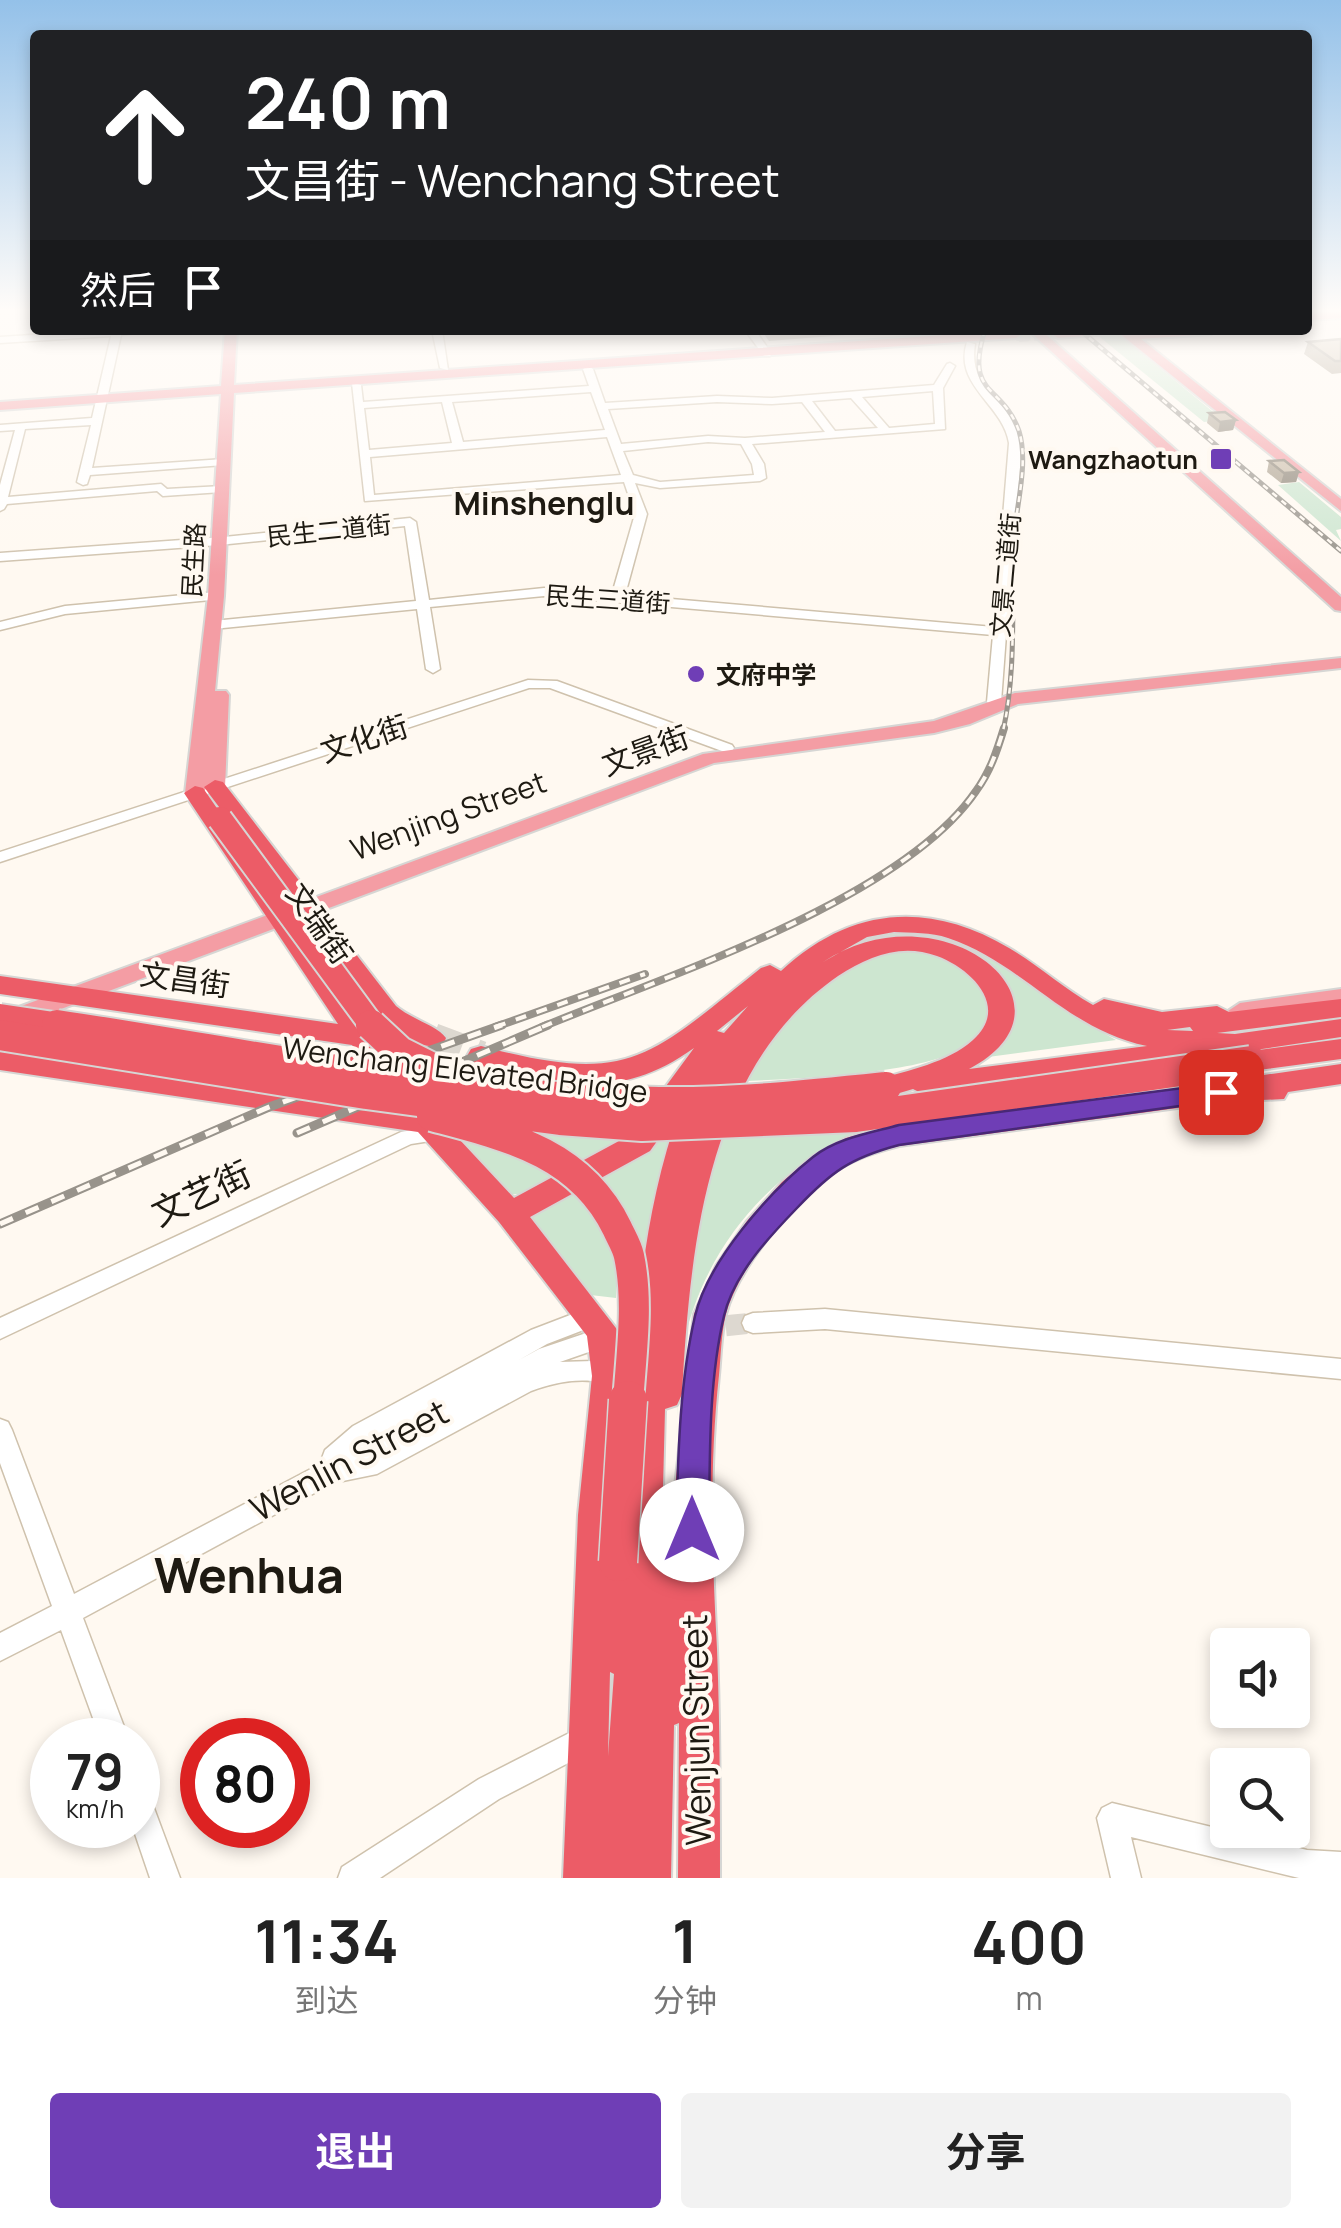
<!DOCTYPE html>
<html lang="zh">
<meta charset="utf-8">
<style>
:root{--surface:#fff;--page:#f2f2f2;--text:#222;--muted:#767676;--accent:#6f3eb6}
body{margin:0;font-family:Manrope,"Noto Sans SC",sans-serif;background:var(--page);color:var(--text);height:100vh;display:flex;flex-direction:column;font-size:38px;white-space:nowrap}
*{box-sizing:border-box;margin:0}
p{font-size:32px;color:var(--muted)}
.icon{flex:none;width:55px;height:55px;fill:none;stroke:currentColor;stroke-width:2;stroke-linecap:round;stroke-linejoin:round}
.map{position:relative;height:1878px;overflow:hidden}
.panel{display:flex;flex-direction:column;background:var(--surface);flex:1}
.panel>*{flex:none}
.guide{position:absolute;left:30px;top:30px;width:1282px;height:305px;border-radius:10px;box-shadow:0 5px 15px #0003;background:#202124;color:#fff;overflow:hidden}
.controls{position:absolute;left:1210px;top:1628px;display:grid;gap:20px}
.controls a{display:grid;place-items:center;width:100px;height:100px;border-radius:10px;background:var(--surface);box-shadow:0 5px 15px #0003;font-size:50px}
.speed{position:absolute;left:30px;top:1718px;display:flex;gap:20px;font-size:50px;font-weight:700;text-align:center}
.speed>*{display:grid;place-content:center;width:130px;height:130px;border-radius:50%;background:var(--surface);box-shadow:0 5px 15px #0003;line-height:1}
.speed small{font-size:25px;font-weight:400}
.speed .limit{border:15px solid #d22;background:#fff;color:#111}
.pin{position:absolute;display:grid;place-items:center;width:85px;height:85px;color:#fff;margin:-42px;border-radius:20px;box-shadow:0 5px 15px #0006}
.me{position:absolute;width:110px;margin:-55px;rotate:0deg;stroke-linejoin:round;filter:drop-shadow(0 0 8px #0008)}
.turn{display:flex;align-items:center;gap:35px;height:210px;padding:0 50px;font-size:45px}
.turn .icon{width:130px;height:130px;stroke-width:2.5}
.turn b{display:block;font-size:70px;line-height:85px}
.then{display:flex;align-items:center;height:95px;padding:0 50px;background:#0003;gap:20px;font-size:38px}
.eta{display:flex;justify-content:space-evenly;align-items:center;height:170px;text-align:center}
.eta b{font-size:60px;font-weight:700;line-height:70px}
.cta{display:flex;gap:20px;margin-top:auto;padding:20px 50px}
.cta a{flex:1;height:115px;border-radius:10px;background:var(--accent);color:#fff;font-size:40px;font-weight:700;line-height:115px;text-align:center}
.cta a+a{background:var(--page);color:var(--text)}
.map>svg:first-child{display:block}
.green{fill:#cde6d0}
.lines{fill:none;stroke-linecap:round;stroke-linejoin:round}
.minor-tunnel-far1{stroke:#ddd8d0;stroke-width:10;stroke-dasharray:10 5;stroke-linecap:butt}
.minor-tunnel{stroke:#ddd8d0;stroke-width:21;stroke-dasharray:21 10;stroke-linecap:butt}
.major-tunnel{stroke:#ddd8d0;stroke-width:14;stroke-dasharray:14 6;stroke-linecap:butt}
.highway-tunnel{stroke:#ddd8d0;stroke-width:30;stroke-dasharray:30 15;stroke-linecap:butt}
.minor-casing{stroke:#cfc2ad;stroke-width:3}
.major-casing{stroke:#d6d6d4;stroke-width:4}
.highway-casing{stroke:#d6d6d4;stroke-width:4}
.minor{fill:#fff;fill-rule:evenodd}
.major{fill:#f49da4;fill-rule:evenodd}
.highway{fill:#ec5c67;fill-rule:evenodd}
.rail-far2-casing{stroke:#98938b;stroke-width:5}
.rail-far1-casing{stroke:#98938b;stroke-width:8}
.rail-casing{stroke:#98938b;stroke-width:9}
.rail-far2{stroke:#fff9f1;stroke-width:2.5;stroke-dasharray:6;stroke-linecap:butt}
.rail-far1{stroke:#fff9f1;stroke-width:4;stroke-dasharray:11;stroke-linecap:butt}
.rail{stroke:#fff9f1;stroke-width:5;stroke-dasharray:14;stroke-linecap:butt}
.highway-bridge-far2-casing{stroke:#d6d6d4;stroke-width:28;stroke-linecap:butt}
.highway-bridge-far1-casing{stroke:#d6d6d4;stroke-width:34;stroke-linecap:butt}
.highway-bridge-casing{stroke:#d6d6d4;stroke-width:41;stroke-linecap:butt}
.highway-bridge-far2{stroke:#ec5c67;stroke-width:24}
.highway-bridge-far1{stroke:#ec5c67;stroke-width:30}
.highway-bridge{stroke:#ec5c67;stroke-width:38}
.wall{fill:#aea290}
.shaded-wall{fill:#8d8476}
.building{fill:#cabca8;stroke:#8d8476;stroke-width:2.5}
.route{fill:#6f3eb6;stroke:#482876;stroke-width:2.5}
.poi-dot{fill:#6f3eb6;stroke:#fff9f1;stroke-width:4}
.labels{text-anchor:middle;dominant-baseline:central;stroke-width:8;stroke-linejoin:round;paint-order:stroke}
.far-poi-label{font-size:25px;font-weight:bold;fill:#1e1a12;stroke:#fff9f1;text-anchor:end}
.far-street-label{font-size:25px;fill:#1e1a12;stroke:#fff9f1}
.street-label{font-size:30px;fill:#1e1a12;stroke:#fff9f1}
.far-district-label{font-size:32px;font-weight:bold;fill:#1e1a12;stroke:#fff9f1}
.near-street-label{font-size:35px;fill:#1e1a12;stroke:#fff9f1}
.near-district-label{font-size:48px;font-weight:bold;fill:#1e1a12;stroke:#fff9f1}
</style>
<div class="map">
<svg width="1341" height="1878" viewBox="0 0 1341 1878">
<rect width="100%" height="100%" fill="#fff9f1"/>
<path class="green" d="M1116,332L1223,420L1204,422L1096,334Z
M1299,482L1341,517V529L1336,530L1341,541L1278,485Z
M894,930L931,932L974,944L1068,1013L1116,1040L988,1057L1007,1036L1013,1007C955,952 939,921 852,944L856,938Z
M907,948C950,957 964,964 991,999L988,1027C979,1035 969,1046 958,1051C911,1074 797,1079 742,1081L774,1032L850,962Z
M444,1120L565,1176L525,1193L509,1195C488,1169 461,1149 444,1120Z
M865,1129C770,1169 703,1248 682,1350C676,1379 678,1412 676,1442L682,1291L719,1135Z
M529,1131L636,1134L585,1167Z
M660,1134H676L641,1314L598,1179Z
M580,1189L616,1257V1298L582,1294L526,1212Z"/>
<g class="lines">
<path class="minor-tunnel-far1" d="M1019,337L1058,334"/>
<path class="minor-tunnel" d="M664,1332L753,1323"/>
<path class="major-tunnel" d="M1016,334L1055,332"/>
<path class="highway-tunnel" d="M433,1038L481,1056"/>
<g class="minor-casing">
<path id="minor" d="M110,330H158L121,335L92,468L224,459L230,462L224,465L90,475L87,484L83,485L77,482L91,425L25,429L8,497L161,484L167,489L222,486L228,489L222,492L163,496L157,491L7,504L4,509L0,511V485L15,430L0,431V425L92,418L111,336L0,343V337Z
M432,330H442L448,370L440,368Z
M745,330H755L772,354L770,356H764Z
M967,342L975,344C968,389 1004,395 1017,430C1020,438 1020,447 1021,455L1007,629L1010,632L1006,635L1001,702L994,706L987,702L993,635L544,596L430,607L440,669L433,673L426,669L417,609L213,629L206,625L213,621L416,601L405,526L219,545L0,561V553L224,537L410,518L416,522L429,600L544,588L612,594L635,514L624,482L365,501L352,383L361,385L363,402L589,386L583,369L588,366L593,369L605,403L717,396L772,398L934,385L947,364L950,363L955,366L943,388L945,429L752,444L764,464L766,478L760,481L660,488L635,483L647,514L625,595L994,627L1009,443C1003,404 953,386 967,342ZM933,391L935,424L889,428L862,397ZM591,392L605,430L463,442L452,402ZM851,398L878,428L835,431L812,401ZM442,402L452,443L369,450L364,408ZM717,402L772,404L802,402L825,432L745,438L708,436L621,444L608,409ZM607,437L621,475L374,495L370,457ZM708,442L741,444L752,464L754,475L660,482L633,475L623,451Z
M216,592L221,593V599L65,614L0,630V622L65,606Z
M528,680L557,681L732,745L734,748L732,751H722L550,688H529L0,862V852Z
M436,1126L443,1129L446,1134L443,1139L411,1144L0,1339V1318L401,1132Z
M591,1307L599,1310L602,1317L599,1324L547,1344L519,1360L539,1349L598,1329L606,1332L609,1339L606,1346L560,1362L593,1361L617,1369L621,1376L617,1383C606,1387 603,1383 592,1381C570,1379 551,1384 531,1391L377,1474L333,1483L83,1618L129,1740H101L61,1630L0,1661V1633L52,1606L0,1463V1419L8,1422L12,1430L74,1594L324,1462L322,1458L325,1450L353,1426L531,1330Z
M825,1309L1341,1359V1379L825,1329L753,1333L745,1330L742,1323L745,1316L753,1313Z
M589,1723L599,1727L603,1737L599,1747L499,1799L380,1878H338L342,1867L479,1779Z
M138,1788L148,1792L180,1878H150L132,1825H138Z
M1112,1803L1307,1850L1341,1852V1878H1299L1131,1837L1141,1878H1111L1097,1818L1102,1808Z"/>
</g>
<g class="major-casing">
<path id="major" d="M1308,312H1341V318L1308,320Z
M225,330H237L234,385L1016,330L1022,334L1016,338L234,393L224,596L215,691H226L229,695L225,787L215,793L206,788L202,797L195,799L185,793L208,596L221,394L0,410V402L221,386Z
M1028,330H1041L1341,597V611L1335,610Z
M1063,330H1217L1211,334L1141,339L1341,499V511L1119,333L1058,338L1052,334Z
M1341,658V668L1018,704L970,724L934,733L714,763L16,1026H0V1014L703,754L934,721L1015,693Z
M1341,989V1005L1240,1019L1228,1011L1240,1003Z"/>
</g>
<g class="highway-casing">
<path id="highway" d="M215,780L223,782L396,1006C411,1019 438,1026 446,1038L443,1045C420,1051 394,1034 378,1018L204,787Z
M195,786L203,788L405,1081L514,1198L630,1135L694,1048C619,1102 554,1087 471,1063L467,1056L471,1049L481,1046C630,1086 647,1059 761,968L770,965L781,971C850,907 928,900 1009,948C1038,965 1063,988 1093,1005L1104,999L1162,1012L1217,1006L1229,1012L1341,999V1017L1217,1033L1235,1034L1341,1019V1037L1222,1055L1196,1051L1193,1058L1183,1061L925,1095L913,1089L886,1097L876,1094L872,1087L876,1080C909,1070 947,1063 973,1040C1010,1007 972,969 937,956C901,943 869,956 838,976C706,1067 690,1248 682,1394L677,1405L665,1409L663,1488L674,1496L694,1314L716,1266L747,1221L782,1182L813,1156L846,1138L899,1124L1245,1082L1257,1076L1341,1064V1084L1288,1092L1284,1099L1221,1102L899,1146C876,1152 856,1158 836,1171C796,1197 738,1268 726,1314C721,1334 721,1356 719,1375C709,1467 712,1557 717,1649C720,1725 720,1802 720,1878H678L679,1723L674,1725L671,1878H563L578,1515L592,1376L587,1336L499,1222L418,1132L0,1070V1050L396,1107L352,1045L0,994V976L338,1024L184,793ZM894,932C912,933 931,932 948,938C1023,963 1065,1029 1147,1046L969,1069C1092,1004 941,884 823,962L867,937ZM748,1006L724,1033L717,1031ZM1190,1027L1193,1031L1167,1030ZM680,1109C629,1252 634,1398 624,1547L613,1546L626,1376L619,1332L530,1217L650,1151ZM610,1672L614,1674L608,1756Z
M1341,1039V1059L1251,1071L1241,1068L1237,1061L1241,1054L1251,1051Z"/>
</g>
<use href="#minor" class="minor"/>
<use href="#major" class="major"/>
<use href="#highway" class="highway"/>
<g class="rail-far2-casing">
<path id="rail-far2" d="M985,330C964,397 1002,383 1019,431C1029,464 1016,505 1014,539C1011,602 1017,669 1003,731
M1080,330L1341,551"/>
</g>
<g class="rail-far1-casing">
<path id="rail-far1" d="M495,1027L645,974
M542,1027C663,977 902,900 976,791C990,772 997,751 1004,728"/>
</g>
<g class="rail-casing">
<path id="rail" d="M297,1133L548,1025
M0,1224L269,1107L502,1025"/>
</g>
<use href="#rail-far2" class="rail-far2"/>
<use href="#rail-far1" class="rail-far1"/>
<use href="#rail" class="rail"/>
<g class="highway-bridge-far2-casing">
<path id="highway-bridge-far2" d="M220,819L373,1027
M0,1016L74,1027"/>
</g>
<g class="highway-bridge-far1-casing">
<path id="highway-bridge-far1" d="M57,1025C252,1054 462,1099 659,1102C735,1103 810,1095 886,1087
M371,1025L400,1052L448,1076
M0,1035L366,1094L560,1120L642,1126L856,1117L1251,1061
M432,1116C507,1136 580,1152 617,1228C621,1237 627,1246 629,1256C639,1303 631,1355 628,1403"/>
</g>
<g class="highway-bridge-casing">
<path id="highway-bridge" d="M618,1562L628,1400"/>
</g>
<use href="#highway-bridge-far2" class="highway-bridge-far2"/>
<use href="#highway-bridge-far1" class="highway-bridge-far1"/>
<use href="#highway-bridge" class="highway-bridge"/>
</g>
<path class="wall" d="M761,330H896V331L769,341Z
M1341,339V373L1332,374L1304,354L1308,342Z
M1209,413L1236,420L1233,430L1218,432L1207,423Z
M1269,461L1299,472L1296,482L1281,483L1267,472Z"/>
<path class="shaded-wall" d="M1236,420L1233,430L1218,432L1220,422Z
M1299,472L1296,482L1281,483L1284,473Z"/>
<path class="building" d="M1341,339V361H1335L1308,342Z
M1225,412L1236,420L1220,422L1209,413Z
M1284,460L1299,472L1284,473L1269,461Z"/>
<linearGradient id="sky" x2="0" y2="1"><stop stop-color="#94c1e9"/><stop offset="0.54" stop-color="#fffcf9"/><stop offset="1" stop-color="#fffcf9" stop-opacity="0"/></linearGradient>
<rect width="1341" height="575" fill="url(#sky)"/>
<path class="route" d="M1221,1083L1230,1086L1233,1092L1230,1099L899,1145C850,1158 831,1172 797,1208C768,1238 734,1274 724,1316C708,1384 710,1460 709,1530L704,1542L692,1546L681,1542L676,1530C678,1460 679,1385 695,1316C708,1261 769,1192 813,1157C837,1138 870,1133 899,1125Z"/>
<g class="poi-dot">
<rect x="1209" y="447" width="24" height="24" rx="5"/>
<circle cx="696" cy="674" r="10"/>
</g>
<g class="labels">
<g class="far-poi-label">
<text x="1198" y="459">Wangzhaotun</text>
<text x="716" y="674" text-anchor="start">文府中学</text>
</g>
<g class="far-street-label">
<text transform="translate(329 530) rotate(-6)">民生二道街</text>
<text transform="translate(193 560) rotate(-87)">民生路</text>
<text transform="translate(1005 575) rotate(-85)">文景二道街</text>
<text transform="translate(608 599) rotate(4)">民生三道街</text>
</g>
<g class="street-label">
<text transform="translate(364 738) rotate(-18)">文化街</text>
<text transform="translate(645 750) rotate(-20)">文景街</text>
<text transform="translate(448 815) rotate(-20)">Wenjing Street</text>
<text transform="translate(320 923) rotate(55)">文瑞街</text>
<text transform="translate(185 979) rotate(8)">文昌街</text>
<text transform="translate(465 1069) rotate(7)">Wenchang Elevated Bridge</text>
</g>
<g class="far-district-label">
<text x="544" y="503">Minshenglu</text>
</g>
<g class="near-street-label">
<text transform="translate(201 1193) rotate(-25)">文艺街</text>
<text transform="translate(349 1460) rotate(-28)">Wenlin Street</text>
<text transform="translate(696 1730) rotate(-91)">Wenjun Street</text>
</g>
<g class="near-district-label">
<text x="249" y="1574">Wenhua</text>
</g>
</g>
</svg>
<div class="controls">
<a><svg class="icon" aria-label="sound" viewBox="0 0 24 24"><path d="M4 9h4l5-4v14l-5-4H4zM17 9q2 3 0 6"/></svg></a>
<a><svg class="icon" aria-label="search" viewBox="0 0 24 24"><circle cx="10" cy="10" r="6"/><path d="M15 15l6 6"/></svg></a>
</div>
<div class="speed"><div>79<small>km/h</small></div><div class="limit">80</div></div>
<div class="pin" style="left:1221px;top:1092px;background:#d93025"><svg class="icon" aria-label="arrive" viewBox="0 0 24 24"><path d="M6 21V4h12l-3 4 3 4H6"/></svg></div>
<svg class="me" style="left:692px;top:1530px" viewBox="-20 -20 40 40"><circle r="19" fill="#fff"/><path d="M0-13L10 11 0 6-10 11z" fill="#6f3eb6"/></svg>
<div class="guide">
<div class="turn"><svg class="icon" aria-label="ahead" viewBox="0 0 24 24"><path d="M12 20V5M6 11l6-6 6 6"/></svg><div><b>240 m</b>文昌街 - Wenchang Street</div></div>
<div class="then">然后<svg class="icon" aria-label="arrive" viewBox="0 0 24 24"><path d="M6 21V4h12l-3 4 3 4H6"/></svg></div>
</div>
</div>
<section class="panel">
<div class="eta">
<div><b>11:34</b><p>到达</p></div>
<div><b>1</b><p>分钟</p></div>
<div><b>400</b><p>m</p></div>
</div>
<div class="cta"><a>退出</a><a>分享</a></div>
</section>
